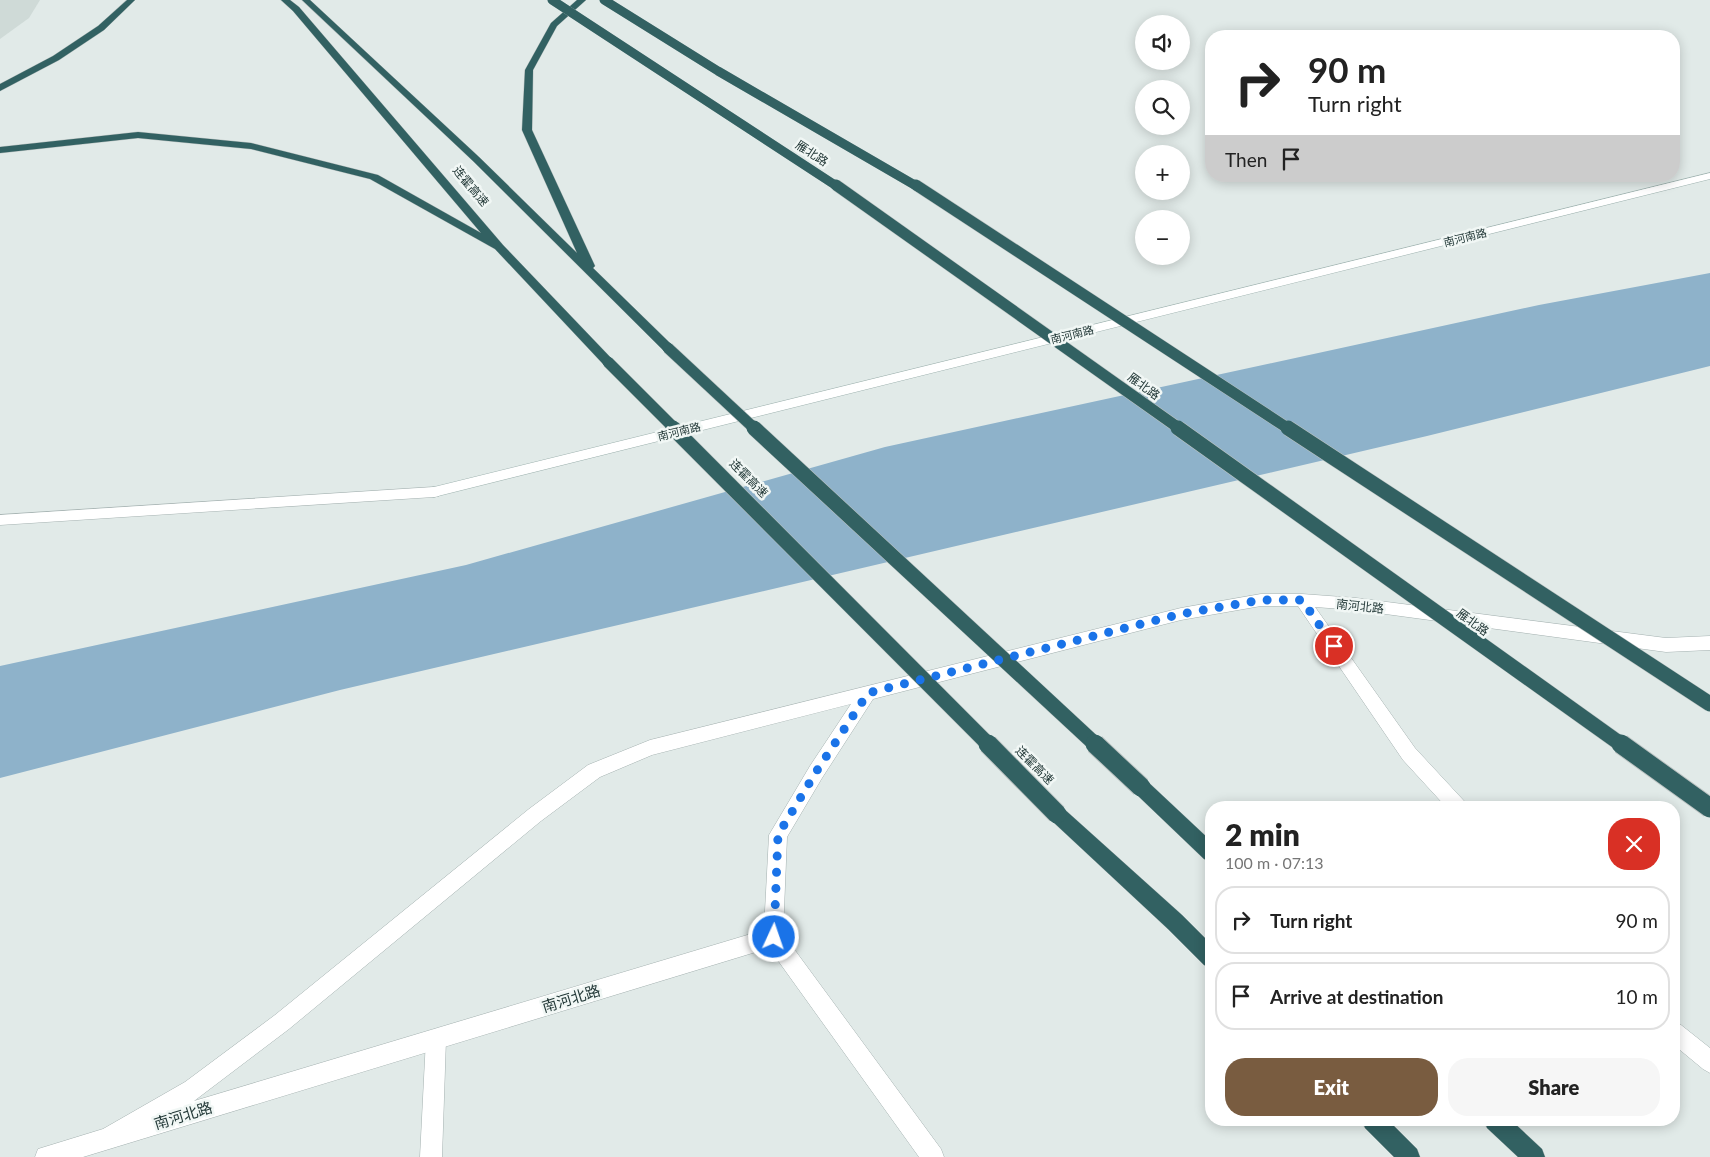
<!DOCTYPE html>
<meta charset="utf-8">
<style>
:root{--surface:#fff;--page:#f6f6f6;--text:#222;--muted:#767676;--line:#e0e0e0;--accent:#795c40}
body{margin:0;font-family:Lato,"Noto Sans SC",sans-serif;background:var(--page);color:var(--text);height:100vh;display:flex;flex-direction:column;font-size:19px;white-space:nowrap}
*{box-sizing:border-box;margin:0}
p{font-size:16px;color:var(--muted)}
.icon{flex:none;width:28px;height:28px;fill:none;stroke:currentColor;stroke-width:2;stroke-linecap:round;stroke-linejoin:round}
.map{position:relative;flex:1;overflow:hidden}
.panel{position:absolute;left:1205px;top:801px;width:475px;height:325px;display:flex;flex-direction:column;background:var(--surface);border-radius:20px;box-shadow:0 2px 12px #0003}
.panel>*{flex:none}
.guide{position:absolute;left:1205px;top:30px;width:475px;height:152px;border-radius:20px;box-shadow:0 2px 12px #0003;background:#fff;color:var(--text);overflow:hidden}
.controls{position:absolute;left:1135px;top:15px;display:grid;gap:10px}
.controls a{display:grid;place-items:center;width:55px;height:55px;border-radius:50%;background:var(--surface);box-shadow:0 2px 12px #0003;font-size:25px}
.pin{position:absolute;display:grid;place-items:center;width:42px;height:42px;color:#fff;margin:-21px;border:2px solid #fff;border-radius:50%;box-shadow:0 1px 5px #0007}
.me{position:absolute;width:55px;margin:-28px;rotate:3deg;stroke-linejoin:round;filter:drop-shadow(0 0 4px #0008)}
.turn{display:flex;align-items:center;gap:18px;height:105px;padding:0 20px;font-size:22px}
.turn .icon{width:65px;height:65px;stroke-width:2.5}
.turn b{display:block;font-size:35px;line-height:42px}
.then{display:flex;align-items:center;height:48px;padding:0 20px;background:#0003;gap:10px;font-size:19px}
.round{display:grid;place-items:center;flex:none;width:52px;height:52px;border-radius:20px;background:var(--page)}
.headline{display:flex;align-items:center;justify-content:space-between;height:85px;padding:0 20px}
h1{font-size:30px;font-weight:800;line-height:38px}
.cta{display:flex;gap:10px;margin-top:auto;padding:10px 20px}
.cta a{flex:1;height:58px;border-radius:20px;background:var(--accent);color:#fff;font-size:20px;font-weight:800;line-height:58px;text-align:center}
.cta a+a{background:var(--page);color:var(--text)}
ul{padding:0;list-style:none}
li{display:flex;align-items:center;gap:15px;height:68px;margin:0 10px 8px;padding:0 10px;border:2px solid var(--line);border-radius:20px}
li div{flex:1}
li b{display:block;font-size:19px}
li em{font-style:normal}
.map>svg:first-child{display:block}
.built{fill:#cfdad7}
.water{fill:#8eb2ca}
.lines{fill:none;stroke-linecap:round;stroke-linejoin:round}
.lane-casing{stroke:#a4b1b0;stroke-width:1}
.street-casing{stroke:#a4b1b0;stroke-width:1}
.secondary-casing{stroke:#9eb2af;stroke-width:1}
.highway-casing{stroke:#bdc4c3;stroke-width:1}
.lane{fill:#fff;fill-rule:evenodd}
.street{fill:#fff;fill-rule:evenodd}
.secondary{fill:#fff;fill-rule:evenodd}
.highway{fill:#326162;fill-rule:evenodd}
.highway-bridge-far3-casing{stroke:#bdc4c3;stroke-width:9;stroke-linecap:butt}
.highway-bridge-far2-casing{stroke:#bdc4c3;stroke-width:12;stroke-linecap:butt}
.highway-bridge-far1-casing{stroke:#bdc4c3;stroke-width:16;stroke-linecap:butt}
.highway-bridge-casing{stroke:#bdc4c3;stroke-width:21;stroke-linecap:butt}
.highway-bridge-far3{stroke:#326162;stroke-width:9}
.highway-bridge-far2{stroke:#326162;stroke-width:11}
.highway-bridge-far1{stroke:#326162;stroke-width:15}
.highway-bridge{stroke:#326162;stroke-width:19}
.route{stroke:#1a73e8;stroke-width:9;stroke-dasharray:0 16.2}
.labels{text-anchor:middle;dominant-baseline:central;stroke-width:5;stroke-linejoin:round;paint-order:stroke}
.far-street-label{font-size:11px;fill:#233938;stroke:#f1f7f5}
.street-label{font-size:12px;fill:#233938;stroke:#f1f7f5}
.near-street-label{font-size:15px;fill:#233938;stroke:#f1f7f5}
</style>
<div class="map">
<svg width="1710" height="1157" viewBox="0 0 1710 1157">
<rect width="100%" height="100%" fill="#e1eae8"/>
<path class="built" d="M0,0H40L29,18L0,39Z"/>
<path class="water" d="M1710,273V366L1427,436L340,690L0,778V666L466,565L885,447L1539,305Z"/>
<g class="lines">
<g class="lane-casing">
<path id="lane" d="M434,487L439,488L441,492L439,496L434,497L0,525V515Z
M436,1029L443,1032L446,1039L442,1157H420L426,1039L429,1032Z"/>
</g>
<g class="street-casing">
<path id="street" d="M1261,594H1302L1356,598L1666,638L1710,636V650L1666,652L1356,610L1315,607L1415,748L1465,802L1468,808H1447L1403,760L1298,606H1261L1181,620L873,699L822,778L787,837L783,934L941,1149L944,1157H919L769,948L83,1157H35L38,1149L103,1129L185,1082L275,1015L529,809L588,765L650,740L1181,608ZM851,704L810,766L769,835L764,930L194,1101L289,1029L541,821L600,777L652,755Z
M1674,1022L1681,1025L1710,1048V1073L1703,1069L1674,1045Z"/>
</g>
<g class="secondary-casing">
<path id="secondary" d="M1710,173V179L434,497L429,496L427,492L429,488L434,487Z"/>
</g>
<g class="highway-casing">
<path id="highway" d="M127,0H135L104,30L59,60L0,91V84L53,56L98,26Z
M281,0H290L299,7L503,245L612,359L614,362L612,365H604L495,249L370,179L251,149L138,138L0,153V147L138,132L251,143L378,175L481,233L293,11Z
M302,0H310L479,157L577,253L522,130L525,70L551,23L577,0H586L557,26L533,70L532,130L595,266L593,268L672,345L674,348L672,351H664L473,161Z
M1141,779L1147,781L1211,841V862L1204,859L1135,793L1132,787L1135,781Z
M1057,806L1063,808L1182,915L1211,944V968L1204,965L1168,929L1051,820L1048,814L1051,808Z
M1362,1120H1388L1417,1149L1420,1157H1394L1365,1128Z
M1484,1120H1511L1542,1149L1545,1157H1518L1487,1128Z"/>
</g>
<use href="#lane" class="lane"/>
<use href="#street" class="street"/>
<use href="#secondary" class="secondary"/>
<use href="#highway" class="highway"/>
<g class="highway-bridge-far3-casing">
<path id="highway-bridge-far3" d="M552,0L838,187
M604,0L718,71L918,187"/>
</g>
<g class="highway-bridge-far2-casing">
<path id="highway-bridge-far2" d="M836,185L1180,429
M916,185L1289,429
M668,348L755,429
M608,362L675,429"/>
</g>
<g class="highway-bridge-far1-casing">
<path id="highway-bridge-far1" d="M673,428L989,745
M754,428L1096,745
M1178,428L1622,745
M1288,428L1710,704"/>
</g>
<g class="highway-bridge-casing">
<path id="highway-bridge" d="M988,744L1057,814
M1095,744L1141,787
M1621,744L1710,808"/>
</g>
<use href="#highway-bridge-far3" class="highway-bridge-far3"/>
<use href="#highway-bridge-far2" class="highway-bridge-far2"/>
<use href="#highway-bridge-far1" class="highway-bridge-far1"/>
<use href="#highway-bridge" class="highway-bridge"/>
</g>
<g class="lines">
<path class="route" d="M774,937L778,835L816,772L868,693L1181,614L1261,600H1302L1334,646"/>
</g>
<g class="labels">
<g class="far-street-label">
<text transform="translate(1465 237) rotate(-14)">南河南路</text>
<text transform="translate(1072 334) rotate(-14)">南河南路</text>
<text transform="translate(679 431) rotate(-14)">南河南路</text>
</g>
<g class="street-label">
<text transform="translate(812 153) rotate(33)">雁北路</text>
<text transform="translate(471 186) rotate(50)">连霍高速</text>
<text transform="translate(1144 386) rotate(36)">雁北路</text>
<text transform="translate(749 478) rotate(45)">连霍高速</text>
<text transform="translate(1360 606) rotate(6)">南河北路</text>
<text transform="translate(1473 622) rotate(36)">雁北路</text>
<text transform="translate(1035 765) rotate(45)">连霍高速</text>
</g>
<g class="near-street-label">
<text transform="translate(571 998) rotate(-17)">南河北路</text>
<text transform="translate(183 1115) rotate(-17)">南河北路</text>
</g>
</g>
</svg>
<div class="controls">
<a><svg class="icon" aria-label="sound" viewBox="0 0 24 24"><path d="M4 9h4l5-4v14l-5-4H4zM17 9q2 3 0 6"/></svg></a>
<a><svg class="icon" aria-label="search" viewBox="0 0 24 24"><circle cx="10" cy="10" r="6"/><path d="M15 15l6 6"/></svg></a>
<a>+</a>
<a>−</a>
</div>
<div class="pin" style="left:1334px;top:646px;background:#d93025"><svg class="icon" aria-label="arrive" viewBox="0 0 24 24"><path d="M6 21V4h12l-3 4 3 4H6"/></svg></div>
<svg class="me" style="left:774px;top:937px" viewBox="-20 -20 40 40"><circle r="17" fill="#1a73e8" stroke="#fff" stroke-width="3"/><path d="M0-11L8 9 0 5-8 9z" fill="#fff"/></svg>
<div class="guide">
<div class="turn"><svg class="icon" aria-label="right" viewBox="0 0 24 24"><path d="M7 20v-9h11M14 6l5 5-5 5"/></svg><div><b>90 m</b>Turn right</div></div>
<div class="then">Then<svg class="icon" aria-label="arrive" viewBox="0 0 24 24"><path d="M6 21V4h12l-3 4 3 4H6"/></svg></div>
</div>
<section class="panel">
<div class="headline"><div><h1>2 min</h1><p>100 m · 07:13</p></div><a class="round" style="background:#d93025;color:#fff"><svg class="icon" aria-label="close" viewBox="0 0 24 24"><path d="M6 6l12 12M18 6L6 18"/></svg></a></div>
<ul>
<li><svg class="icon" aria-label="right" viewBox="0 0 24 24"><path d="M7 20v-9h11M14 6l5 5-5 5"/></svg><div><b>Turn right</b></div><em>90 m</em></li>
<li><svg class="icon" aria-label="arrive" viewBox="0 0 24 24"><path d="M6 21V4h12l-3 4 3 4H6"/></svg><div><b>Arrive at destination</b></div><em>10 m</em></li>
</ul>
<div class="cta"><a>Exit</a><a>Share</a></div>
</section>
</div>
